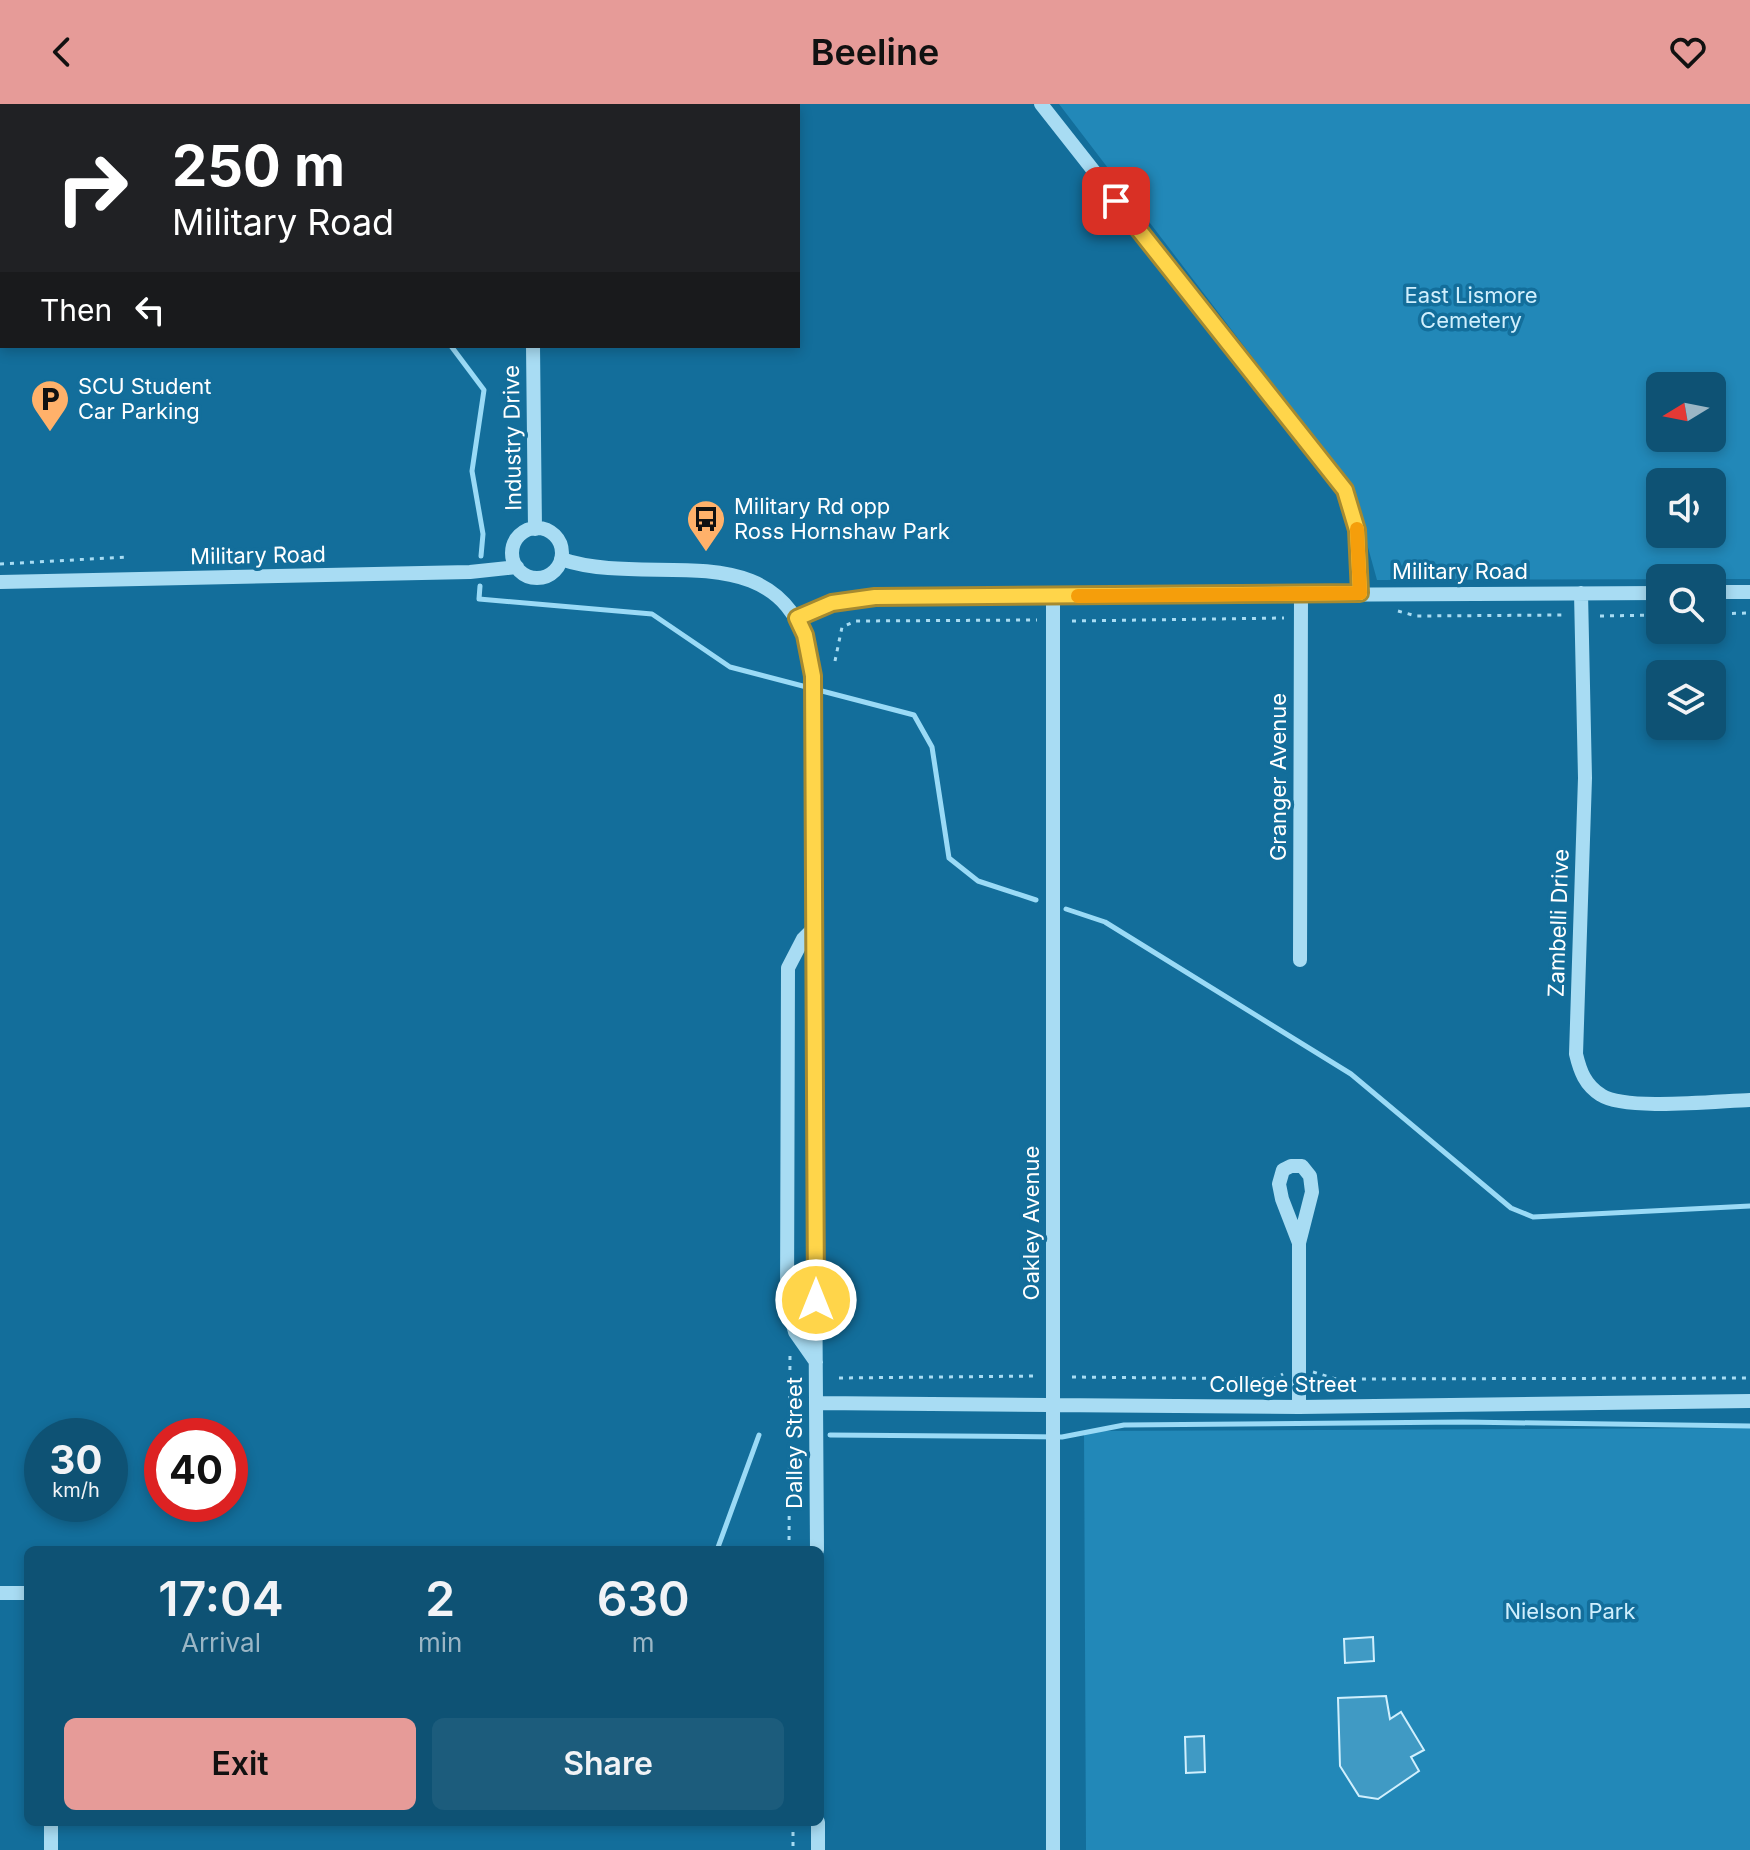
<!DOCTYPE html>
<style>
:root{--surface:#0e5274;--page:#1c5c7c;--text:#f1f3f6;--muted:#9bb6c5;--accent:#e69b98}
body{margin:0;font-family:Inter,sans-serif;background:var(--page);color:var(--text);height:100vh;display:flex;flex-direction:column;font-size:30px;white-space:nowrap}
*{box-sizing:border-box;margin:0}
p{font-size:26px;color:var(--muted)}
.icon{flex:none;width:44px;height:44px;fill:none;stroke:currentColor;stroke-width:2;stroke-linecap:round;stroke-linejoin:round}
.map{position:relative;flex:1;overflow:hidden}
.sheet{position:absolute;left:24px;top:1442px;width:800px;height:280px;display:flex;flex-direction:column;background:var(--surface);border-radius:12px;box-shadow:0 4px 12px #0003}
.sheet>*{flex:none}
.banner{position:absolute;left:0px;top:0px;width:800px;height:244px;box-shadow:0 4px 12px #0003;background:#202124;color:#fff;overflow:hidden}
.needle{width:52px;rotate:260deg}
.tools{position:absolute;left:1646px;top:268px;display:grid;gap:16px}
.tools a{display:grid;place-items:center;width:80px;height:80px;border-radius:12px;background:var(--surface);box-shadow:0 4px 12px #0003;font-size:40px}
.speed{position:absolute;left:24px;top:1314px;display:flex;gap:16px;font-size:40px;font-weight:700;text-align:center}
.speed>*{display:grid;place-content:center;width:104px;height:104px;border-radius:50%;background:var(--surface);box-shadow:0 4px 12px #0003;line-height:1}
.speed small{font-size:20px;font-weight:400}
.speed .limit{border:12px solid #d22;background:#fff;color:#111}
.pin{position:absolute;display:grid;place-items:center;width:68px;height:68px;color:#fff;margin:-34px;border-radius:16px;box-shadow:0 4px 12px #0006}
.me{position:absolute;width:88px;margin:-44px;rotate:0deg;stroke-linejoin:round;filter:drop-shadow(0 0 6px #0008)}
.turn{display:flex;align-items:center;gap:28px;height:168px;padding:0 40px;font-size:36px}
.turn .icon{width:104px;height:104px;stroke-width:2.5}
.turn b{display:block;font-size:56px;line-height:68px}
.then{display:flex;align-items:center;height:76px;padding:0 40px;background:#0003;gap:16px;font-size:30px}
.eta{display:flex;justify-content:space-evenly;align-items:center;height:136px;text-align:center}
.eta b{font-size:48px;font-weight:600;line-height:56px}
.cta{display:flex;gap:16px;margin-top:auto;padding:16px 40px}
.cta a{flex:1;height:92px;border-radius:12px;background:var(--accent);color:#111;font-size:32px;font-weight:600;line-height:92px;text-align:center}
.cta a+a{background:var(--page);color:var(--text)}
header{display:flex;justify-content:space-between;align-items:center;height:104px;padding:0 40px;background:var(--accent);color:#111;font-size:36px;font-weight:600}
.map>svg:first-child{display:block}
.green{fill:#2288b8;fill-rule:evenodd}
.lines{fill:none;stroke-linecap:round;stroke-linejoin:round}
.stream{stroke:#9adaf6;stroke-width:5}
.building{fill:#409ac4;stroke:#d0effd;stroke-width:2}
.path{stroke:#a8dcf3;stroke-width:3;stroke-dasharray:4 6;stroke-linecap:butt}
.minor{stroke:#a8dcf3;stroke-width:14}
.route-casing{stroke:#a68a30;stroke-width:20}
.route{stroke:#ffd54a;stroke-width:14}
.slow{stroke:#f59e0b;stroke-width:14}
.labels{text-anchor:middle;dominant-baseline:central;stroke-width:7;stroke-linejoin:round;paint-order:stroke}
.park-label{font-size:22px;fill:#d0effd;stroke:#136e9b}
.poi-label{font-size:22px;fill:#fff;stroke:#136e9b;text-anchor:start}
.street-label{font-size:22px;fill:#fff;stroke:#136e9b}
</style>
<header><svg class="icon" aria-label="back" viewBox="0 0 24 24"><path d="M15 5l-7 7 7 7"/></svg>Beeline<svg class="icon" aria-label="heart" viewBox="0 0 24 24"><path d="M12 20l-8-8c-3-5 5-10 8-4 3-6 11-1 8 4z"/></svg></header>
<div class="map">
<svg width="1750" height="1746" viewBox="0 0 1750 1746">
<rect width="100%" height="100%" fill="#136e9b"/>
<path class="green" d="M1059,0H1750V475L1377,476L1351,382ZM1660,282H1712V334H1660ZM1660,378H1712V430H1660Z
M1750,1324V1746H1086L1084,1327Z"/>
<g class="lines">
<path class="stream" d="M213,0L216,2
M451,242L484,286L472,367L483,430L481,452
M480,482L479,495L652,510L730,563L914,611L932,643L949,754L978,777L1036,796
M1066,805L1105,818L1351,970L1511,1104L1533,1113L1750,1102
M830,1331L1062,1333L1124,1321L1463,1318L1750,1322
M717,1446L759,1331"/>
</g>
<path class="building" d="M1373,1533L1374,1557L1345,1559L1344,1535Z
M1386,1592L1390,1615L1401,1608L1424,1646L1411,1653L1419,1667L1378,1695L1359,1692L1340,1662L1338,1594Z
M1204,1632L1205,1668L1186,1669L1185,1633Z"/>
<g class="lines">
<path class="path" d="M51,2V0
M0,43L2,45
M0,460L127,453
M1398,507L1416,512L1566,511
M1712,510L1750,509
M1600,512L1660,511
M1072,517L1284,514
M835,557L842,523L856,517L1037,516
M1313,1268L1336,1275L1750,1274
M1072,1273L1273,1275L1283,1270
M839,1274L1038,1272
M789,1446L790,1250
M793,1718V1746"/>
<path class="minor" d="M530,0V2
M1041,0L1345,386L1357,426L1360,489
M533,242L535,425
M512 449a25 25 0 1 1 50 0a25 25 0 1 1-50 0Z
M561,455C652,486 777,425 811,551L817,1446
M0,478L470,468L517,463
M1712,488H1750
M1581,489L1585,674L1576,950C1580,967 1585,981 1601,991C1625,1007 1718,997 1750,996
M797,514L832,499L875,493L1660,489
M814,824L803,835L788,864L787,1199L795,1228L816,1258
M1300,856L1301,490
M1299,1139L1282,1095L1279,1080L1283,1066L1291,1062H1302L1310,1072L1312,1088L1299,1139V1303
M816,1299L1299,1303L1750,1297
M0,1489H28
M818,1718V1746
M51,1746V1718
M1053,1746V493"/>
</g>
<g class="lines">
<g class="route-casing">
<path id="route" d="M816,1196L813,572L805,531L797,514L832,499L875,493L1360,489L1357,426L1345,386L1116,97"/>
</g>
<use href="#route" class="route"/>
<path class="slow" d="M1078,492L1360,489L1357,425"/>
</g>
<defs>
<g id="parking-pin" transform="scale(2)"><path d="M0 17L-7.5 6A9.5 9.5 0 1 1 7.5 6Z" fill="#ffb16a" stroke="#136e9b"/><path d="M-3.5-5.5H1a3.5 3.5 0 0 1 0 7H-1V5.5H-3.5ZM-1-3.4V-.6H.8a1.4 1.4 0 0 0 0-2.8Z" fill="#111"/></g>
<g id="bus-pin" transform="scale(2)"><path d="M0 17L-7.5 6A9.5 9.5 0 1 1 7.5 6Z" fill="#ffb16a" stroke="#136e9b"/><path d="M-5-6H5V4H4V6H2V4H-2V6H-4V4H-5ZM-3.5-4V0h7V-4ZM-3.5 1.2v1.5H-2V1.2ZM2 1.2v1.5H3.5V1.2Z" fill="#111"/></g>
</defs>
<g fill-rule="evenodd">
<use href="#parking-pin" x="50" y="295"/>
<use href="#bus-pin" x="706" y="415"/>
</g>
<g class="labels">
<g class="park-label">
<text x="1471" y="191">East Lismore<tspan x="1471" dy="25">Cemetery</tspan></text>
<text x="1570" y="1507">Nielson Park</text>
</g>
<g class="poi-label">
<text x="78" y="282">SCU Student<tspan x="78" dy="25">Car Parking</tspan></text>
<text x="734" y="402">Military Rd opp<tspan x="734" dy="25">Ross Hornshaw Park</tspan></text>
</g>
<g class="street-label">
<text transform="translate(512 334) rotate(-91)">Industry Drive</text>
<text transform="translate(258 451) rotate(-1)">Military Road</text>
<text x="1460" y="467">Military Road</text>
<text transform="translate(1278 673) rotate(-90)">Granger Avenue</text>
<text transform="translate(1558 819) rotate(-88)">Zambelli Drive</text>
<text transform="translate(1031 1119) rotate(-90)">Oakley Avenue</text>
<text x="1283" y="1280">College Street</text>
<text transform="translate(794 1339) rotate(-90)">Dalley Street</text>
</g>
</g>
</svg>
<div class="tools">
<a><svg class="needle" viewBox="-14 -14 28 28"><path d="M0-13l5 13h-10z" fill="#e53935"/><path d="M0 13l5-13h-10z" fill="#9bb6c5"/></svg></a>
<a><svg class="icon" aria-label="sound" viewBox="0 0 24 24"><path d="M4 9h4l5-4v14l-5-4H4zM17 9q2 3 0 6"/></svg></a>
<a><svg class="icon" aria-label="search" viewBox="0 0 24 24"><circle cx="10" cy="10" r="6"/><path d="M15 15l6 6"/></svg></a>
<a><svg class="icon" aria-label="layers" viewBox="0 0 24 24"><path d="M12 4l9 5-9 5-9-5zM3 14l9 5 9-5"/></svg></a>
</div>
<div class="speed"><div>30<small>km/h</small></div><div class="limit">40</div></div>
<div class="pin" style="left:1116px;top:97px;background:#d93025"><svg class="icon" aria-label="arrive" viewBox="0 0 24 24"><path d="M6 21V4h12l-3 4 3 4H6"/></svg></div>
<svg class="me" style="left:816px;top:1196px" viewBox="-20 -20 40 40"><circle r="17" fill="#ffd54a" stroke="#fff" stroke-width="3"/><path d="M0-11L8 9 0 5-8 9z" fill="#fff"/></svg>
<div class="banner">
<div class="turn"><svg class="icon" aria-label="right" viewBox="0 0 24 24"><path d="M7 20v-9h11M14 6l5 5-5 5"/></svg><div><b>250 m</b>Military Road</div></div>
<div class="then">Then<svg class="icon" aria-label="left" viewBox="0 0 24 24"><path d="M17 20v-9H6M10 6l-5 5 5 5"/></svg></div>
</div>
<section class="sheet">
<div class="eta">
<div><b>17:04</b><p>Arrival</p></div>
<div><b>2</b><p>min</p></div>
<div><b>630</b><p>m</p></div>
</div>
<div class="cta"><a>Exit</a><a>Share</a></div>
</section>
</div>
